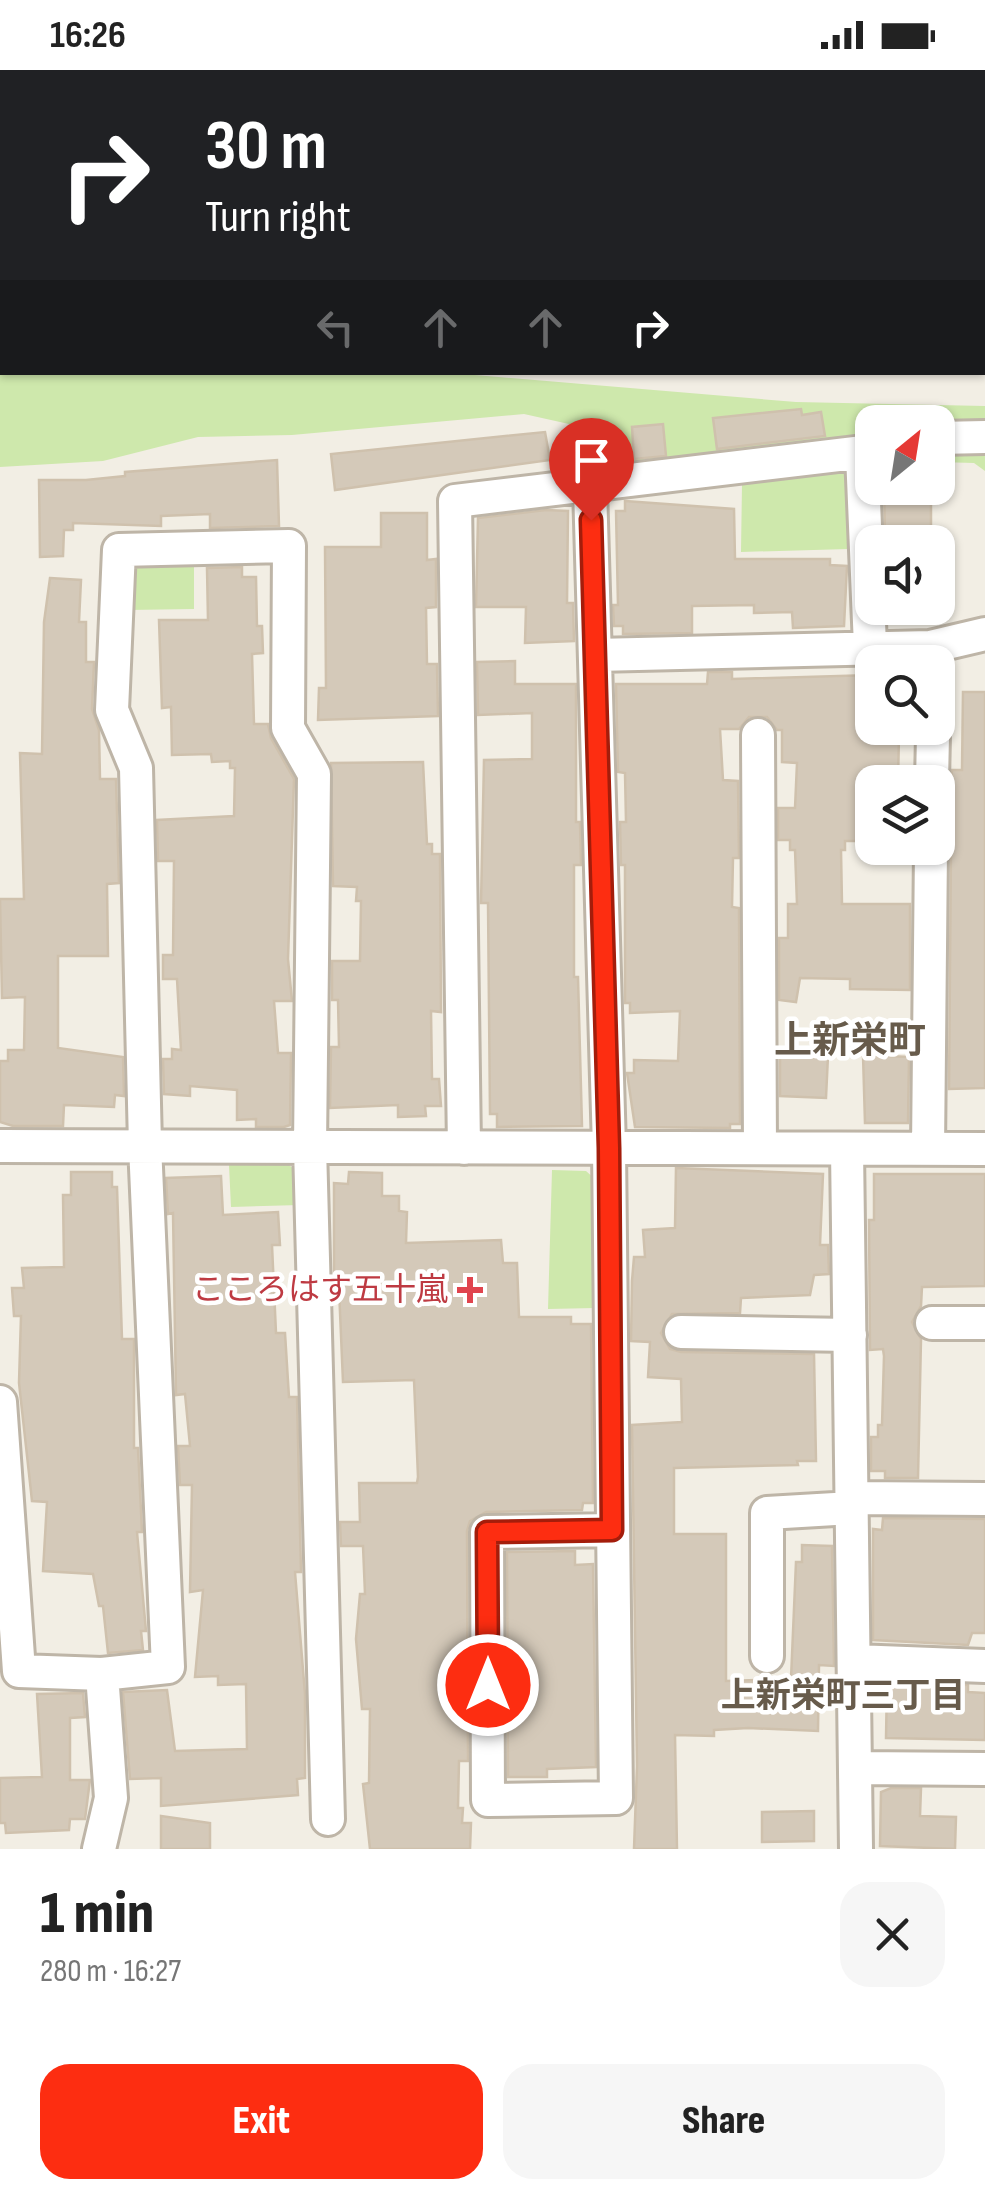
<!DOCTYPE html>
<meta charset="utf-8">
<style>
:root{--surface:#fff;--page:#f6f6f6;--text:#222;--muted:#767676;--accent:#fd2d11}
body{margin:0;font-family:"Sofia Sans Condensed","Noto Sans JP",sans-serif;background:var(--page);color:var(--text);height:100vh;display:flex;flex-direction:column;font-size:38px;white-space:nowrap}
*{box-sizing:border-box;margin:0}
p{font-size:32px;color:var(--muted)}
.icon{flex:none;width:55px;height:55px;fill:none;stroke:currentColor;stroke-width:2;stroke-linecap:round;stroke-linejoin:round}
.map{position:relative;height:1779px;overflow:hidden}
.details{display:flex;flex-direction:column;background:var(--surface);flex:1}
.details>*{flex:none}
.hud{position:absolute;left:0px;top:0px;width:985px;height:305px;box-shadow:0 2px 8px #0004;background:#202124;color:#fff;overflow:hidden}
.needle{width:65px;rotate:30deg}
.tools{position:absolute;left:855px;top:335px;display:grid;gap:20px}
.tools a{display:grid;place-items:center;width:100px;height:100px;border-radius:20px;background:var(--surface);box-shadow:0 2px 8px #0004;font-size:50px}
.pin{position:absolute;display:grid;place-items:center;width:85px;height:85px;color:#fff;margin:-102px -42px;border-radius:50% 50% 50% 0;rotate:-45deg;box-shadow:0 0 10px #0007}
.pin .icon{rotate:45deg}
.me{position:absolute;width:110px;margin:-55px;rotate:0deg;stroke-linejoin:round;filter:drop-shadow(0 0 8px #0008)}
.turn{display:flex;align-items:center;gap:35px;height:210px;padding:0 40px;font-size:45px}
.turn .icon{width:130px;height:130px;stroke-width:2.5}
.turn b{display:block;font-size:70px;line-height:85px}
.lanes{display:flex;align-items:center;height:95px;padding:0 40px;background:#0003;justify-content:center;gap:50px;direction:ltr}
.lanes .off{opacity:.35}
.round{display:grid;place-items:center;flex:none;width:105px;height:105px;border-radius:30px;background:var(--page)}
.headline{display:flex;align-items:center;justify-content:space-between;height:170px;padding:0 40px}
h1{font-size:60px;font-weight:800;line-height:75px}
.button{display:flex;gap:20px;margin-top:auto;padding:20px 40px}
.button a{flex:1;height:115px;border-radius:30px;background:var(--accent);color:#fff;font-size:40px;font-weight:800;line-height:115px;text-align:center}
.button a+a{background:var(--page);color:var(--text)}
.status{display:flex;justify-content:space-between;align-items:center;height:70px;padding:0 50px;background:var(--surface);direction:ltr}
.status svg{height:28px;fill:currentColor}
.map>svg:first-child{display:block}
.green{fill:#cee8ac}
.building{fill:#d4c9b9;stroke:#cfc1ad;stroke-width:2.5}
.lines{fill:none;stroke-linecap:round;stroke-linejoin:round}
.minor-casing{stroke:#beb5a7;stroke-width:38}
.minor{stroke:#fff;stroke-width:32}
.route-casing{stroke:#a41d0b;stroke-width:25}
.route{stroke:#fd2d11;stroke-width:18}
.health-dot{fill:#e0444e;stroke:#fff;stroke-width:4}
.labels{text-anchor:middle;dominant-baseline:central;stroke-width:9;stroke-linejoin:round;paint-order:stroke}
.health-label{font-size:32px;fill:#be3a42;stroke:#fff;text-anchor:end}
.neighbourhood-label{font-size:35px;font-weight:bold;fill:#675b4b;stroke:#fff}
.quarter-label{font-size:38px;font-weight:bold;fill:#675b4b;stroke:#fff}
</style>
<div class="status"><b>16:26</b><svg viewBox="0 0 49 12"><path d="M0 12V9h3v3zM5 12V6h3v6zM10 12V3h3v9zM15 12V0h3v12zM26 1h20v11H26zM47 4h2v5h-2z"/></svg></div>
<div class="map">
<svg width="985" height="1779" viewBox="0 0 985 1779">
<rect width="100%" height="100%" fill="#f2eee4"/>
<path class="green" d="M0,290L2,302L451,303L796,332L985,336V401L974,393L938,392V352H872V391L631,395L596,367L569,354L524,344L292,365L198,367L103,391L0,397Z
M838,398L848,408V479L741,482L742,414Z
M194,494V539L128,540L127,506L138,495Z
M287,1093L299,1104L300,1135L231,1137L229,1095Z
M552,1100L586,1101L596,1110L595,1238L548,1239Z"/>
<path class="building" d="M801,339L802,345L821,342L825,366L717,379L713,348Z
M663,354L666,386L634,389L632,357Z
M545,362L550,390L335,420L331,384Z
M277,390L279,456L210,458V444L161,446V456L73,453V460H64L63,486L40,487L39,410H86L125,406V402Z
M884,418H931V465L885,464Z
M625,431L734,439L735,489H830V495L847,496L844,556L793,558L792,542L754,543V535L692,536V563L623,564V556H614L613,535H618L616,441H625Z
M546,440L568,441L567,533H573L574,571L525,573L526,537H476L478,448Z
M381,443H427V490L436,489V537L426,538L427,594H437L438,646L318,650L319,618H326L325,477H381Z
M242,497V507H256L257,556H262L263,583L252,584L254,654H268L271,668L294,709L288,889L292,931H274L278,983H291L290,1055L284,1057H256V1049L237,1050V1020L190,1016V1026L164,1024L163,989H172V979L181,980L177,909H163V885H173L174,791H158L157,750L234,746L235,698H230V691L212,692L211,684L172,685L171,637L162,638L159,550H208L207,498Z
M50,508L81,510L79,552H86V592H94L92,639L99,660L100,709H116L119,813L107,814L108,886H58V978L123,987L124,1026L115,1025L114,1037L64,1035L63,1056H13L0,1052V991H8V980H24L25,927L2,928L0,829H24L20,683L42,684L44,552Z
M515,591V614H576V752H580L581,795H574V907H578L582,1056L497,1057V1044H490L488,833H481L484,690L532,689V643L478,645L477,592Z
M708,602H732V609L872,605V666L899,665L898,712H872V771H845V780H841L842,834H910V920L850,919V909L800,908L796,932L779,930V868H788V834H797L795,780H790V770H778V738H795L797,693L782,692V660H777L767,647H749L739,659H720L723,710L738,711L739,788H733L732,837L739,838L740,1054H730V1058L635,1057L627,1003H634V990L678,991L680,941L630,943V933H625V795H621L620,752H626L625,703L618,702L616,614H707Z
M963,622H985V1018L949,1019L951,778L943,763L944,728L950,721L952,700H962Z
M423,692L427,774H432V784H440L441,942L431,941L432,1009H439L441,1036H425L426,1046L398,1047V1035L330,1038L331,977H339L338,930H332V891H360L361,831H356L357,817L333,816L331,693Z
M780,984L828,986L826,1028L780,1026Z
M863,985L909,987L908,1053H865Z
M676,1098L823,1104L820,1175H828L829,1204L814,1205L810,1225L741,1228L740,1243L672,1244L661,1263L670,1279L681,1282L814,1284L816,1391H797L798,1395L674,1398V1464H726V1611L791,1609L796,1492H802V1475L832,1476L834,1596L819,1595L818,1661L748,1658L714,1660V1666L675,1665L677,1779H634L637,1696L632,1355L682,1352L681,1309L648,1307L650,1272L631,1271L632,1211L634,1187H645L643,1160L675,1158Z
M71,1102H112V1117H117L122,1269H134V1378H138L142,1462H137L146,1561H141L143,1580L108,1583L103,1536H99L93,1504L43,1501L47,1432L32,1431L19,1313L21,1246H14L12,1218H24L22,1198L64,1197L63,1125H71Z
M349,1102L382,1103V1126H399V1141L407,1142L406,1173L501,1170L503,1193H517L519,1247H571V1254H591L593,1433H583L582,1440L486,1442L470,1451L467,1461L468,1691H459L458,1738H463L462,1753H471L470,1779H370L363,1714L369,1713L370,1639H362L356,1569L360,1524H365L363,1476H341L340,1452H360L359,1413H417L418,1407L414,1310L343,1312L339,1219H334V1113L348,1114Z
M874,1104H985V1216L922,1217L921,1236L912,1252L921,1269L918,1408H885V1401H871V1367H878V1355H882L884,1286L883,1279L870,1280L869,1150H874Z
M221,1106L223,1145L278,1142L280,1175H272L276,1263H285L289,1327H297L301,1502H295L305,1624V1708L297,1709L298,1725L161,1736V1708L130,1709L123,1622L167,1620L175,1681L247,1679L246,1614L218,1615V1606L195,1607L203,1520L190,1522L192,1415H180L178,1376H190L185,1324L176,1325L173,1143L168,1144L166,1108Z
M883,1448L985,1449V1563H972L968,1575L873,1570V1459L882,1460Z
M575,1481V1495L593,1494L596,1697L547,1699V1707H508L507,1482Z
M887,1612L968,1615V1622L985,1623V1670L886,1668Z
M83,1623L85,1647L70,1648V1710H90L85,1749H70L69,1760L6,1763L5,1753H0V1708L42,1707L37,1624Z
M891,1718H921L920,1746L956,1747L955,1779L880,1776L881,1722Z
M814,1741V1771L762,1772V1742Z
M161,1746L210,1753V1779H161Z"/>
<g class="lines">
<g class="minor-casing">
<path id="minor" d="M938,368L985,367
M862,384L870,576
M590,417L609,1078L616,1728L488,1730L487,1462L612,1460
M596,585L930,577L985,564
M758,665L760,1078
M932,712L933,665
M0,1076L985,1079
M464,1078L455,431L872,381
M847,1079L856,1779
M928,1079L931,778
M932,1253H985
M681,1262L850,1265
M0,1332L19,1601L102,1604L111,1728L99,1779
M852,1428L985,1429
M767,1586V1443L852,1438
M854,1591L985,1596
M102,1604L168,1597L145,1075L136,698L112,640L119,480L289,476L288,658L314,704L310,1077L328,1749
M855,1698L985,1699"/>
</g>
<use href="#minor" class="minor"/>
</g>
<g class="lines">
<g class="route-casing">
<path id="route" d="M488,1615L487,1462L612,1460L609,1078L591,450"/>
</g>
<use href="#route" class="route"/>
</g>
<path class="health-dot" d="M465 1205h10v10h10v10h-10v10h-10v-10h-10v-10h10z"/>
<g class="labels">
<g class="health-label">
<text x="448" y="1220">こころはす五十嵐</text>
</g>
<g class="neighbourhood-label">
<text x="843" y="1626">上新栄町三丁目</text>
</g>
<g class="quarter-label">
<text x="850" y="971">上新栄町</text>
</g>
</g>
</svg>
<div class="tools">
<a><svg class="needle" viewBox="-14 -14 28 28"><path d="M0-13l5 13h-10z" fill="#e53935"/><path d="M0 13l5-13h-10z" fill="#767676"/></svg></a>
<a><svg class="icon" aria-label="sound" viewBox="0 0 24 24"><path d="M4 9h4l5-4v14l-5-4H4zM17 9q2 3 0 6"/></svg></a>
<a><svg class="icon" aria-label="search" viewBox="0 0 24 24"><circle cx="10" cy="10" r="6"/><path d="M15 15l6 6"/></svg></a>
<a><svg class="icon" aria-label="layers" viewBox="0 0 24 24"><path d="M12 4l9 5-9 5-9-5zM3 14l9 5 9-5"/></svg></a>
</div>
<div class="pin" style="left:591px;top:450px;background:#d93025"><svg class="icon" aria-label="arrive" viewBox="0 0 24 24"><path d="M6 21V4h12l-3 4 3 4H6"/></svg></div>
<svg class="me" style="left:488px;top:1615px" viewBox="-20 -20 40 40"><circle r="17" fill="#fd2d11" stroke="#fff" stroke-width="3"/><path d="M0-11L8 9 0 5-8 9z" fill="#fff"/></svg>
<div class="hud">
<div class="turn"><svg class="icon" aria-label="right" viewBox="0 0 24 24"><path d="M7 20v-9h11M14 6l5 5-5 5"/></svg><div><b>30 m</b>Turn right</div></div>
<div class="lanes"><svg class="icon off" aria-label="left" viewBox="0 0 24 24"><path d="M17 20v-9H6M10 6l-5 5 5 5"/></svg><svg class="icon off" aria-label="ahead" viewBox="0 0 24 24"><path d="M12 20V5M6 11l6-6 6 6"/></svg><svg class="icon off" aria-label="ahead" viewBox="0 0 24 24"><path d="M12 20V5M6 11l6-6 6 6"/></svg><svg class="icon" aria-label="right" viewBox="0 0 24 24"><path d="M7 20v-9h11M14 6l5 5-5 5"/></svg></div>
</div>
</div>
<section class="details">
<div class="headline"><div><h1>1 min</h1><p>280 m · 16:27</p></div><a class="round"><svg class="icon" aria-label="close" viewBox="0 0 24 24"><path d="M6 6l12 12M18 6L6 18"/></svg></a></div>
<div class="button"><a>Exit</a><a>Share</a></div>
</section>
